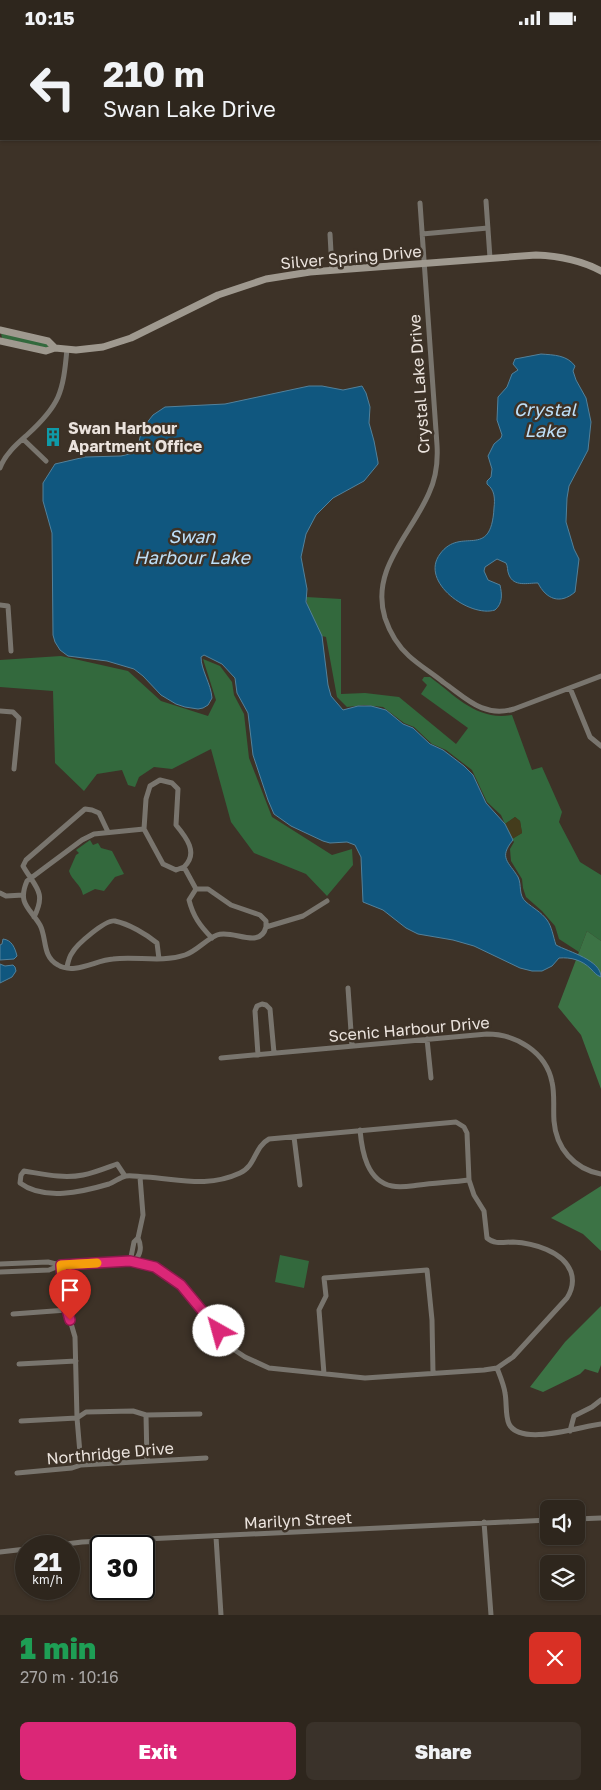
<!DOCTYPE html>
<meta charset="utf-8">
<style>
:root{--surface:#2e261d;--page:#3a322a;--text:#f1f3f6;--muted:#a7a5a4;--line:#49433b;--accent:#db2777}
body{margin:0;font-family:"Golos Text",sans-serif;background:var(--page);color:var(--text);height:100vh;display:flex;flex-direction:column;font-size:19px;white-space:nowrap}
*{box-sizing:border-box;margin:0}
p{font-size:16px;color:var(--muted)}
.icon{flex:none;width:28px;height:28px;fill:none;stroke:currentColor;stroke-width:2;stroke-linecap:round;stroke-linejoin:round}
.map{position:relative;height:1580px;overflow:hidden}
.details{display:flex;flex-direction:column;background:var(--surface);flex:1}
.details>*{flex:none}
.banner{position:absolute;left:0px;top:0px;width:601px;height:105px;box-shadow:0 1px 4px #0004,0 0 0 1px var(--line);background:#2e261d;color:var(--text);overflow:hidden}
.controls{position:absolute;left:540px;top:1465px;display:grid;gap:10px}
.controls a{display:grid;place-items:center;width:45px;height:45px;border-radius:8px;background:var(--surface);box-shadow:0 1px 4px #0004,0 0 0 1px var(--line);font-size:25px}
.speed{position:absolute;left:15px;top:1500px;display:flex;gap:10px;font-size:25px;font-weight:700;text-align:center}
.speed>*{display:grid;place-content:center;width:65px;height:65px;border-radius:50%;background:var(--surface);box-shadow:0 1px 4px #0004,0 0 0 1px var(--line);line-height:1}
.speed small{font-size:12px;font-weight:400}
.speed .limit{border:2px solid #111;border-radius:8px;background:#fff;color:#111}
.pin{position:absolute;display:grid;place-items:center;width:42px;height:42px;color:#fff;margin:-51px -21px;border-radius:50% 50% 50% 0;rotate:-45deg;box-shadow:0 0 5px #0007}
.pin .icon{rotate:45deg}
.me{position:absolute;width:55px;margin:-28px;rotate:322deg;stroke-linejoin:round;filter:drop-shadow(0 0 4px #0008)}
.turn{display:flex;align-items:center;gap:18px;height:105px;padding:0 20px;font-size:22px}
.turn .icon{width:65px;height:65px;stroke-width:2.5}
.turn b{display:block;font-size:35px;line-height:42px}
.round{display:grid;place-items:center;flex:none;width:52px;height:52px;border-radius:8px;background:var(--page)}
.summary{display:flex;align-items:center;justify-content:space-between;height:85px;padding:0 20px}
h1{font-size:30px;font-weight:800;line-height:38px;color:#1e9e55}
.primary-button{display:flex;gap:10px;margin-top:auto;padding:10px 20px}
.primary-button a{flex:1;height:58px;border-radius:8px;background:var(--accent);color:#fff;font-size:20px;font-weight:800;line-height:58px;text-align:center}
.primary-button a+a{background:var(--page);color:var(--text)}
.status{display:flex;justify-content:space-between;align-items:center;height:35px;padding:0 25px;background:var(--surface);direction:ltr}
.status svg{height:14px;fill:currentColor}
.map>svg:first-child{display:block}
.green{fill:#33693d}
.forest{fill:#3c7345}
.sand{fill:#443c1c}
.water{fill:#10577f;stroke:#52819b}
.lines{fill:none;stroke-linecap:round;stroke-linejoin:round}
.street{stroke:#79756e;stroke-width:5}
.secondary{stroke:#9f998f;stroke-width:7}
.route-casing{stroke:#8e194d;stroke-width:12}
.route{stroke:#db2777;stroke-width:9}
.slow{stroke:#f59e0b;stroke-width:9}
.labels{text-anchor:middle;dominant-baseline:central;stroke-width:5;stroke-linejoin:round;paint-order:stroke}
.street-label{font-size:16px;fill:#ebe3dd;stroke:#3d3227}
.poi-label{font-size:16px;font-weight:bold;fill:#ebe3dd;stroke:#3d3227;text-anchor:start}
.water-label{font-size:18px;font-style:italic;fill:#bee0f9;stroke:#3d3227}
</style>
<div class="status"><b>10:15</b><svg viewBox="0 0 49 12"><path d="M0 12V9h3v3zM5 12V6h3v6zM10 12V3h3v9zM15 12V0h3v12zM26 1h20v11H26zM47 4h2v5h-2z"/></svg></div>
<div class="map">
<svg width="601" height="1580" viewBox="0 0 601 1580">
<rect width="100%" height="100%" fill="#3d3227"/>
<path class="green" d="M1,298L47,308L49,311L46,313L2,303Z
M306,562L341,564V659L365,658L399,662L456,709L468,693L421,659L427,650L422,645L424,642H430C457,662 477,686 512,680L532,735L542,732L562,777L559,787L580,827L601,840V906L587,896L579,917L559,904L555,891L542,876L526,862L523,853L522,844L511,826L510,814L514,807L512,804L522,798L520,786L515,782L505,789L501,780L487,767L472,735L446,715L432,709L414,692L404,688L383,672L364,670L347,672L337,662L326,602L322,601L308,573Z
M61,621L128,636L161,666L208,681L216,665L203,624L220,631L232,647L234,660L244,679L249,723L272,782L332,820L352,814L353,830L327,861L306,839L254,818L231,787L211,714L172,734L154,732L139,742L135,752L128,750L122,735L97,739L84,756L55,728L53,656L0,652V625Z
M90,805L93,810L98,808L101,813L112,816L124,839L115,842L104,856L95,854L83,860C81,849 72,846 69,836L76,820L79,818L76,815Z
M280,1220L309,1226L304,1253L275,1247Z"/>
<path class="forest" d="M587,896L601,906V1054L581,1000L558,972Z
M601,1151V1216L583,1199L551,1183Z
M601,1271V1330L598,1338L585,1334L580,1339L543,1357L530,1352L565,1307Z"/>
<path class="sand" d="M515,782L520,786L522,798L512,804L505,789Z"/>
<path class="water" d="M541,319C554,320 567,320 575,331L573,336L576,345L586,363L591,387L588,415L569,451L567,463L566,487L574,514L579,524L575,557C560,570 546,564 538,548C527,548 514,552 509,540C507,536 508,531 506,528L497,524L485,532L484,536L488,545L500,550C502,559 503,568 495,575C470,583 419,547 440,519C461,490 491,527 494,473C495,464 495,455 487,449V446L491,442L492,434L488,421L494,409L501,403L502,400L497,385L498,362L507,352L512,339L518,335L513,329L515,324Z
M309,351H322L343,355L362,351L366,358L370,372L369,388L374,406L378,427V429L364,446L333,463L316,480L306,499L301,522L307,554L306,567L322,601L328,650L331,661L343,675L358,671H371L386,675L403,689L413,693L430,709L443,715L464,731L473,740L486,768L505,789L513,805C498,823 509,827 518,842C522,850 518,860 526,867C533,873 541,877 547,885C552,892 553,901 556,910C569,917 601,925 601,942C596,940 595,938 591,934C582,925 571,922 559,923L552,931L542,936H532L520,933L474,911L453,905L418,899L406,893L383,875L363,867L361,822L355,810L347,807L330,808L323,806L291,791L274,779L268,765L253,720L248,678L237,658L235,643L222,629L204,620L201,622C201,635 211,649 212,663L208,670L203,673L198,674L185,672L176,669L161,660L143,641L134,634L107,626L68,621L60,615L55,607L53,600L52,498L43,466V448L55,429L85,422L121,421L134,418L137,415L142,394L153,380L165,372L225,369Z
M3,904C12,905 15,913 17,921L14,924L0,925V910L2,909Z
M0,929L5,931L13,930L15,932L16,936L12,942L0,948Z"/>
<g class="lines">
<path class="street" d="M600,19H601
M0,101H1
M486,166L490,223
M420,168L437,410C438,426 436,443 429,458C411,500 370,534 385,583C390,598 398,611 409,621C420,631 432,638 443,647C466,663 483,683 514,674L601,641
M330,199L332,235
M422,199L488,193
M23,404L46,426
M0,433C5,419 17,409 27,400C60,370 63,358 67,314
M0,570L8,571L11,616
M570,653L590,702L601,711
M0,676L13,677L19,683L14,734
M144,794L94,799L82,805L27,846C17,869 30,873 40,890C47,903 42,922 58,930C74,940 96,925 113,924C137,921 161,928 185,920C197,916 205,905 217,900C233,894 260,915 266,892
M144,794L146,764L150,751L160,745L172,748L178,754L176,790C186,802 199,818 184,832L196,854
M144,794L163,829L176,835L184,832
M196,854H208L231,870L260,880L266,886V892
M196,854L189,865C193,881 200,891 212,903
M0,858L6,861L23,860
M34,882C47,857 35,852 23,831L26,825L85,774L92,775L99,778L108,797
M266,892L303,881L327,866
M67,932C68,927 69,922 72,918C77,909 106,884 115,886C129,889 146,899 157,908L159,924
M348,953L352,1011
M427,1004L431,1043
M258,1020L255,976L257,971L262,969L266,970L270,974L274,1018
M221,1023L487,999C516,999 546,1017 552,1047C555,1060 553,1073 554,1086C556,1113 574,1134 601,1139
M360,1095C362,1117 367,1146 392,1151C401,1153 410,1151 419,1150C436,1148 453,1147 469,1145
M294,1102L300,1150
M134,1226L131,1222L134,1207L138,1203L143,1180L140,1142
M134,1226C141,1220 142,1211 138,1203
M0,1229L48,1227L60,1230
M61,1230L63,1261L75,1302L77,1383L81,1430
M0,1237L49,1235L61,1230L130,1226L155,1233L165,1237L181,1250L233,1314L245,1322L269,1333L365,1343L484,1335L497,1333L513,1322L567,1263C572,1255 574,1246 571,1237C563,1216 533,1208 513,1207C504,1207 495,1210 487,1203L484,1176L474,1160L469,1145L467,1098L464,1092L456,1087L269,1104C254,1112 256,1131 240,1138C208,1153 179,1144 146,1142C139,1142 132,1140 126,1141C120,1142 115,1147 109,1149C82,1157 44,1166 20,1148L21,1140L24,1136C43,1139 63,1144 83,1140C94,1138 106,1133 117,1129L125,1141
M13,1279L67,1275
M19,1329L76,1326
M497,1333C500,1341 504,1350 505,1358C507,1368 505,1380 509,1389C521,1412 581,1391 601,1389
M324,1339L319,1275L326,1261L324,1243L427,1235L432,1285L433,1338
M146,1380L147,1426
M21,1386L77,1383L86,1377L133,1376L146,1380L200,1379
M570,1396L574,1381L592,1372L601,1365
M17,1438L72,1433L81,1430L206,1423
M576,1484L601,1483
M484,1487L491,1580
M216,1502L221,1580
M50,1511L82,1507L549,1485
M0,1517L26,1514"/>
<path class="secondary" d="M0,19L1,0
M0,295L48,306L55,313
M0,306L46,316L55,313L76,315L103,312L131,303L218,260L266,244L310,237L536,220C559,221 581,225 601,236"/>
</g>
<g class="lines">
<g class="route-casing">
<path id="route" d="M70,1285L63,1261L61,1230L130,1226L155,1232L181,1250L219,1296"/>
</g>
<use href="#route" class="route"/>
<path class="slow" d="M62,1242L61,1230L97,1228"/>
</g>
<defs>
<g id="building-bare" transform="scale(1.5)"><path d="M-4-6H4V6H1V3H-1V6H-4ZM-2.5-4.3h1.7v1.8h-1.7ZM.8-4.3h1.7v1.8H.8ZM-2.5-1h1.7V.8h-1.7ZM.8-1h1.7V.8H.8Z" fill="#0f9aa8" stroke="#3d3227" stroke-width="2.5" paint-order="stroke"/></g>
</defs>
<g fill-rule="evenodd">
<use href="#building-bare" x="53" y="402"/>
</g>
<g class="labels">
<g class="street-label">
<text transform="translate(351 222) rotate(-5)">Silver Spring Drive</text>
<text transform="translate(419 349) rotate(-94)">Crystal Lake Drive</text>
<text transform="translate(409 994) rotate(-5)">Scenic Harbour Drive</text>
<text transform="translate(110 1418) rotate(-5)">Northridge Drive</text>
<text transform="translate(298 1485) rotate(-3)">Marilyn Street</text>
</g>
<g class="poi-label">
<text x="68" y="393">Swan Harbour<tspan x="68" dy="18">Apartment Office</tspan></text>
</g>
<g class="water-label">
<text x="545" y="374">Crystal<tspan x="545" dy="21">Lake</tspan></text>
<text x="192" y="501">Swan<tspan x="192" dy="21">Harbour Lake</tspan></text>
</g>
</g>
</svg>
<div class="controls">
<a><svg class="icon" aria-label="sound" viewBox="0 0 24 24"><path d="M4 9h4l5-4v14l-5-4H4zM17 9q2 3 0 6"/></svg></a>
<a><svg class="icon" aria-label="layers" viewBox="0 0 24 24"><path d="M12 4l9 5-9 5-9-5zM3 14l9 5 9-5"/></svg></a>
</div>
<div class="speed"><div>21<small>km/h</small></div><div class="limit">30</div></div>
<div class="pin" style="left:70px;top:1285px;background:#d93025"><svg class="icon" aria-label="arrive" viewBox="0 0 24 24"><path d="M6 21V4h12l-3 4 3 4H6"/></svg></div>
<svg class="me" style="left:219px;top:1296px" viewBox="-20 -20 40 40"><circle r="19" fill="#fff"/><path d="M0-13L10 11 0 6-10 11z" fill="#db2777"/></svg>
<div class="banner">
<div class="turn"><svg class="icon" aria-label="left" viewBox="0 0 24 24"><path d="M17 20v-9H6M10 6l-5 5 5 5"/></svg><div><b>210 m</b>Swan Lake Drive</div></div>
</div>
</div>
<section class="details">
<div class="summary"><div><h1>1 min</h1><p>270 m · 10:16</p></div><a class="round" style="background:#d93025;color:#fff"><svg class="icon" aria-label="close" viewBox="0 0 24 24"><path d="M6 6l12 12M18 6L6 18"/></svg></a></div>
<div class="primary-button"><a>Exit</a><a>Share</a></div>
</section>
